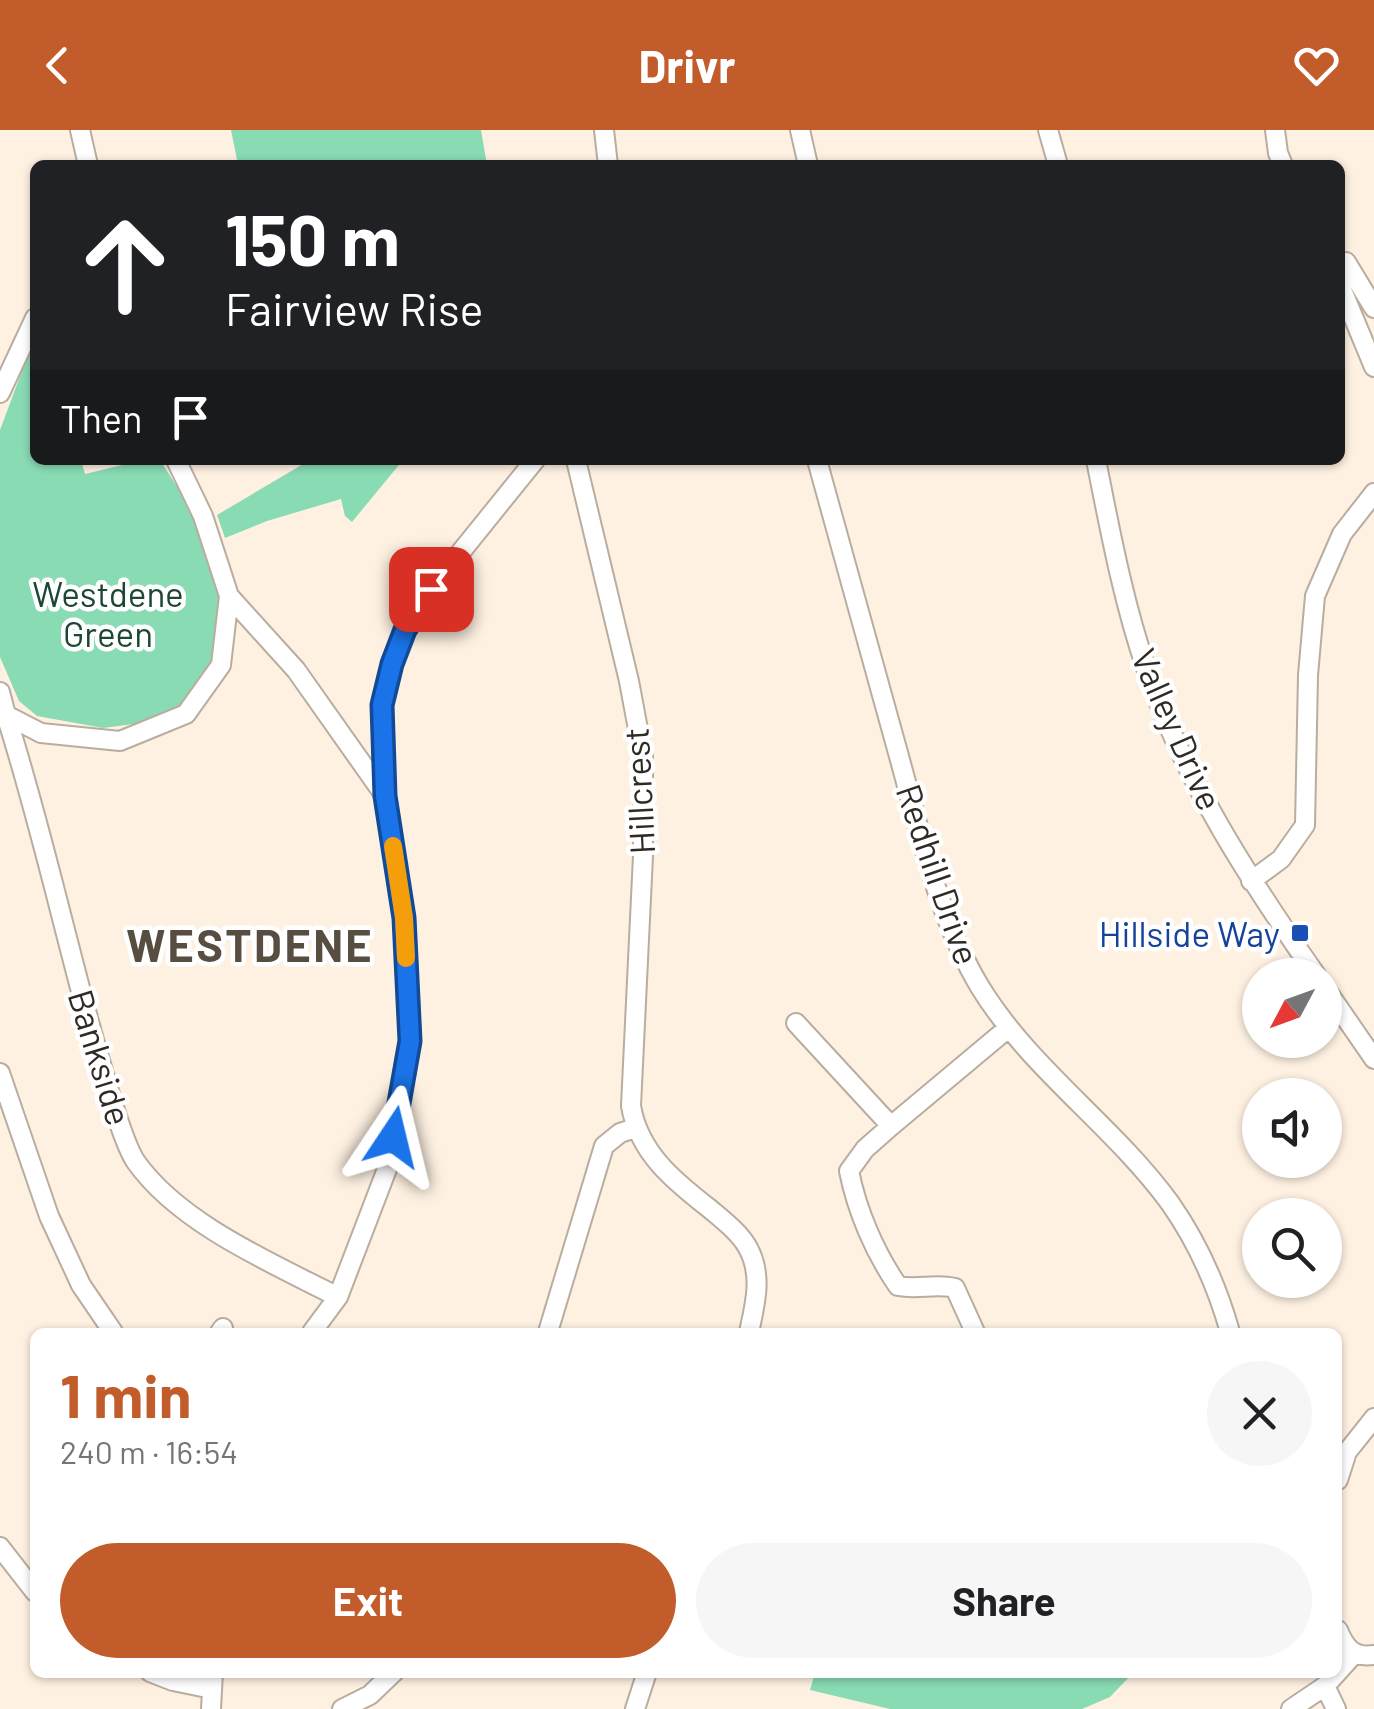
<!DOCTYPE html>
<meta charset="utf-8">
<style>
:root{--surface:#fff;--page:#f6f6f6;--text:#202124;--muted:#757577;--accent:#c25d2b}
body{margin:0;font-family:Barlow,sans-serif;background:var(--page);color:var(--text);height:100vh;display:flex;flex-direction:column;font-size:38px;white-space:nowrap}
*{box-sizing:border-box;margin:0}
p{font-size:32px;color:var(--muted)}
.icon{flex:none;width:55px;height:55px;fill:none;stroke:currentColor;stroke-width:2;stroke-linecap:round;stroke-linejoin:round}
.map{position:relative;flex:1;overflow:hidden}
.sheet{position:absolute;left:30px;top:1198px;width:1312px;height:350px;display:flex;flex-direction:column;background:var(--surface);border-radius:15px;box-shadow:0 2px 8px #0004}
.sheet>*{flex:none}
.top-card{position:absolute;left:30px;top:30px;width:1315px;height:305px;border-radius:15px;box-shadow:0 2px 8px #0004;background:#202124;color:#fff;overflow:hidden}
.needle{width:65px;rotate:229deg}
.controls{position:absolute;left:1242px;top:828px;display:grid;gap:20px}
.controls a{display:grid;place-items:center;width:100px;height:100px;border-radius:50%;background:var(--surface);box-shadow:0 2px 8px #0004;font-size:50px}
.pin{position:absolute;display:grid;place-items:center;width:85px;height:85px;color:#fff;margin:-42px;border-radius:20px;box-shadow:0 5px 15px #0006}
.me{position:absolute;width:110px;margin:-55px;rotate:10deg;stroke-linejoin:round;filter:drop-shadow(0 0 8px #0008)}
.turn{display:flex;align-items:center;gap:35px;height:210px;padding:0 30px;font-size:45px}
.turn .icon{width:130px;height:130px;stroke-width:2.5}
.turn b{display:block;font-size:70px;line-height:85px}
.then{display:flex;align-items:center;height:95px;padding:0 30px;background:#0003;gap:20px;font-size:38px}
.round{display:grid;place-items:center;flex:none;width:105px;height:105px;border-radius:52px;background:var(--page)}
.head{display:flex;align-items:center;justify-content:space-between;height:170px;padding:0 30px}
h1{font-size:60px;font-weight:700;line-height:75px;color:var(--accent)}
.primary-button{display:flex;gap:20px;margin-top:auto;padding:20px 30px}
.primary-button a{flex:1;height:115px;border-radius:60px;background:var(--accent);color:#fff;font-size:40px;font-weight:700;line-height:115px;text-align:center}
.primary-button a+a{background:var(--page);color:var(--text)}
header{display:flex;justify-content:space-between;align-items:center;height:130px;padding:0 30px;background:var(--accent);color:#fff;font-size:45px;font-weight:700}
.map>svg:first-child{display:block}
.green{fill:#89dbb4}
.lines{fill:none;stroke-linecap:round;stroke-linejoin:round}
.minor-casing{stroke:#b9ad9f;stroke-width:22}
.minor{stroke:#fff;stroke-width:18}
.route-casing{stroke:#114b97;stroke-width:25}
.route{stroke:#1a73e8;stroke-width:18}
.slow{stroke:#f59e0b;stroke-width:18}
.transit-dot{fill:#1a4fb4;stroke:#fff;stroke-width:4}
.labels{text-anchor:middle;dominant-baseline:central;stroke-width:9;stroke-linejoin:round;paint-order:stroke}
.park-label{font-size:35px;fill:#1c4734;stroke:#fff}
.street-label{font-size:35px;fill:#2f2a24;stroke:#fff}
.transit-label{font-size:35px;fill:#164399;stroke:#fff;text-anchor:end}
.district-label{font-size:45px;font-weight:bold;letter-spacing:2.5px;fill:#584d41;stroke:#fff}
</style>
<header><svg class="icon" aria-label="back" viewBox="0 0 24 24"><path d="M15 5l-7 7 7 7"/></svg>Drivr<svg class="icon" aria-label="heart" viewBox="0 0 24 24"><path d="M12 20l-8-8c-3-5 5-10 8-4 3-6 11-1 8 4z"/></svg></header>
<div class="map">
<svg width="1374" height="1579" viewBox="0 0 1374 1579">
<rect width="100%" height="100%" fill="#fef1e2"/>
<path class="green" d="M231,0H481L487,35H238Z
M35,206V330H81L85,344L143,330H160L190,377L207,418L218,466L219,498L215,528L206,546L178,580L134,594L103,598L37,586L19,571L0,527V300Z
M310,330H403L352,392L345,386L341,369L267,391L225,408L217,385Z
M815,1543V1542L1133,1543L1110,1567L1082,1579H890L810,1560Z"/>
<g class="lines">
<g class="minor-casing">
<path id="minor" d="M80,0L88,35
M604,0L608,35
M800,0L808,35
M1048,0L1058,35
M1275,0L1278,23L1283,35
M1340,134L1346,132L1374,178
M1340,155L1374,237
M0,263L35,188
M176,330L203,386L229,466L296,540L385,666
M576,330L629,551L643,626V726L631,976C639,1023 674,1051 710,1079C723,1090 740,1103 748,1118C763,1145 755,1175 749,1202
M817,330C845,430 872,530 900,630C921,706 939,789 980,857C1031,940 1113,995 1170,1073C1198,1113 1217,1156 1230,1202
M1096,330C1110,400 1123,471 1146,538C1184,649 1249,749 1316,845
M0,562L6,585L41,603L120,611L186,584L221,535L229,466
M6,585C41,695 65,807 96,917C104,943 122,1012 136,1032C180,1094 272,1133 338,1167
M1251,751L1281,729L1305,695L1308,545L1315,466L1342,404L1374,363
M1325,858L1374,929
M796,893L891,996L1007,899
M0,943L49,1086L81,1155L113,1202
M891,996L865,1019L849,1041C857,1081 875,1123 898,1156C919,1160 934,1153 955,1158L975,1202
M220,1202L223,1198
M312,1202L338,1167L387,1039L411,911L405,789L385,666L382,575L392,534L405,500L431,459L535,330
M548,1202L604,1016L620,1003L635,998
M1338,1350L1347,1322L1374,1288
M0,1417L35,1462
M1338,1500C1345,1518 1354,1528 1374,1525
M150,1542L173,1551L212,1559
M1325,1556L1336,1579
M211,1579L213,1542
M342,1579L370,1565L394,1542
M635,1579L647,1542
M1291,1579L1325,1556L1354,1524"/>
</g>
<use href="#minor" class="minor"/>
</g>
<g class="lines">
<g class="route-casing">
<path id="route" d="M393,1007L410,911L404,788L385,666L382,575L392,534L405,500L431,459"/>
</g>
<use href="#route" class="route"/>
<path class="slow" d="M393,716L404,788L406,828"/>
</g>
<rect class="transit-dot" x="1290" y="793" width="20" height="20" rx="5"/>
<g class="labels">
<g class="park-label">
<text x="108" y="463">Westdene<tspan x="108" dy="40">Green</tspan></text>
</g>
<g class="street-label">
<text transform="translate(1178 599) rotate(66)">Valley Drive</text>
<text transform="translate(638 661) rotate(-93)">Hillcrest</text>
<text transform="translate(939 744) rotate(71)">Redhill Drive</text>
<text transform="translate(101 927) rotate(73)">Bankside</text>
</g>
<g class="transit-label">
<text x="1280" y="803">Hillside Way</text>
</g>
<g class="district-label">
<text x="250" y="814">WESTDENE</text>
</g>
</g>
</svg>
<div class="controls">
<a><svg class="needle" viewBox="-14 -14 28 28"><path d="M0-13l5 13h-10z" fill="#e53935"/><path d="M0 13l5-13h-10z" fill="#757577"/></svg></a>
<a><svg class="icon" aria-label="sound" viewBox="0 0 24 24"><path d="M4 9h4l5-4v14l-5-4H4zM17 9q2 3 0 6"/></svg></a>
<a><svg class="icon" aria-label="search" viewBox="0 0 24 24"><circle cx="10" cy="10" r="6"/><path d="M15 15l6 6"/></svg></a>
</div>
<div class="pin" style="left:431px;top:459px;background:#d93025"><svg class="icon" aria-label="arrive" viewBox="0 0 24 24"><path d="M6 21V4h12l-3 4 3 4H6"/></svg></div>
<svg class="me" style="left:393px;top:1007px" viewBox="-20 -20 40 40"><path d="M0-17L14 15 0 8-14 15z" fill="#1a73e8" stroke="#fff" stroke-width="4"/></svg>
<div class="top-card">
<div class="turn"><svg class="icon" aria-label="ahead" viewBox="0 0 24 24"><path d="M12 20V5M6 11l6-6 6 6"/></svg><div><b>150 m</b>Fairview Rise</div></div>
<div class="then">Then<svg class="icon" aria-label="arrive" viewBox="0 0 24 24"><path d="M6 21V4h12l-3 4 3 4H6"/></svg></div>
</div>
<section class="sheet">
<div class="head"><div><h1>1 min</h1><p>240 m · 16:54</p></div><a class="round"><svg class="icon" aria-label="close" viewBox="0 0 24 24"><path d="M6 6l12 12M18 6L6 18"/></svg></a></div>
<div class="primary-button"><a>Exit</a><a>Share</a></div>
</section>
</div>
